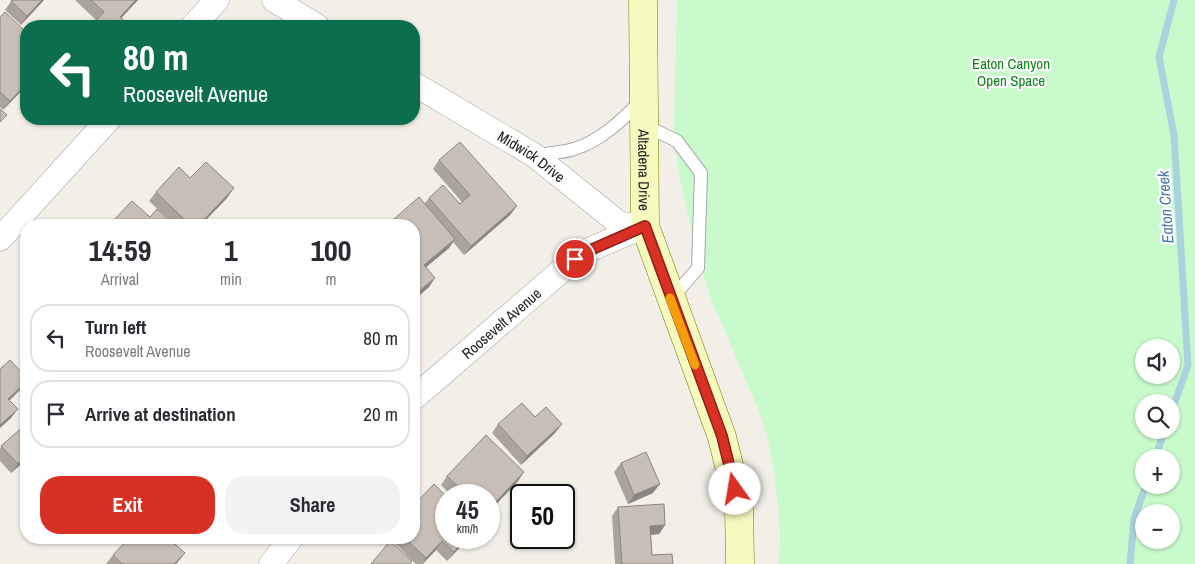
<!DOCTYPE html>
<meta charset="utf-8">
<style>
:root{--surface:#fff;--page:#f2f2f3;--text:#2b2b33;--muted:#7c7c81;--line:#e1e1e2;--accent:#d93025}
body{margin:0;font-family:"Archivo Narrow",sans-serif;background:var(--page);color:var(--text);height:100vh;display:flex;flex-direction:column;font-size:19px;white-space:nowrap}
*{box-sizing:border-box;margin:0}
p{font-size:16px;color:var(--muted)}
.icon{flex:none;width:28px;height:28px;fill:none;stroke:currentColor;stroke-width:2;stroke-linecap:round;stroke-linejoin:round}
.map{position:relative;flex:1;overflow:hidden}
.sheet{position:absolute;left:20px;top:219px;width:400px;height:325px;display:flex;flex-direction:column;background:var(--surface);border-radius:20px;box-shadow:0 1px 4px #0004}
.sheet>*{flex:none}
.top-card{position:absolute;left:20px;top:20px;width:400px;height:105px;border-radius:20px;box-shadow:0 1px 4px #0004;background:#0b6e4f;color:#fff;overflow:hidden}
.tools{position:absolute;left:1135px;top:339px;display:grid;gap:10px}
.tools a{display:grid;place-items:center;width:45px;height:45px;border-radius:50%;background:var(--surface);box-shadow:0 1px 4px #0004;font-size:25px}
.speed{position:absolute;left:435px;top:484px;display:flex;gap:10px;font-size:25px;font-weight:700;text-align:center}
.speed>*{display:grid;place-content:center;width:65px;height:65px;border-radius:50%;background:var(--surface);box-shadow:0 1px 4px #0004;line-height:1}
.speed small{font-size:12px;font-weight:400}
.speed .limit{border:2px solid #111;border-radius:8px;background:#fff;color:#111}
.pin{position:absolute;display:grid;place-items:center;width:42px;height:42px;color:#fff;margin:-21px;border:2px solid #fff;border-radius:50%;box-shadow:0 1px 5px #0007}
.me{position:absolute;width:55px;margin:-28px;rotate:347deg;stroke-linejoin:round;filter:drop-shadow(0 0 4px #0008)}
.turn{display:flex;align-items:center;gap:18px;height:105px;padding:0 20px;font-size:22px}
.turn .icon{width:65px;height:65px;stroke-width:2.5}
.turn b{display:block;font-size:35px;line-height:42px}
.eta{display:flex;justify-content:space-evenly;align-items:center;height:85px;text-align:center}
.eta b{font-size:30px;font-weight:700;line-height:35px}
.cta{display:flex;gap:10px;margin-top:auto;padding:10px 20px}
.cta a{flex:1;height:58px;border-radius:20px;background:var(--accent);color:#fff;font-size:20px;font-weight:700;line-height:58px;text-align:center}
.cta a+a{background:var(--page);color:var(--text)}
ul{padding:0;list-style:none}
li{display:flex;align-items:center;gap:15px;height:68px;margin:0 10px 8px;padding:0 10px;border:2px solid var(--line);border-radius:20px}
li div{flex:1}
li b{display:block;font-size:19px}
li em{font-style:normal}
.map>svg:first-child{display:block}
.park{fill:#c8facc;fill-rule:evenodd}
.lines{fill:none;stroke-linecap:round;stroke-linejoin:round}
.stream{stroke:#aad3df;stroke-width:7}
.service-casing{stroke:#a9a9a9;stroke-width:14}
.minor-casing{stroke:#a9a9a9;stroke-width:25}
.secondary-casing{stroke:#707d05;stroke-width:29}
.service{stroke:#fff;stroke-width:12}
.minor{stroke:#fff;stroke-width:24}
.secondary{stroke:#f7fabf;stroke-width:28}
.wall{fill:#aba49e}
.shaded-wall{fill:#8b8681}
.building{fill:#c7bfb8;stroke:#8b8681}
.route-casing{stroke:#8d1f18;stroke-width:12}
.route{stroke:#d93025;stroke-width:9}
.slow{stroke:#f59e0b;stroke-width:9}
.labels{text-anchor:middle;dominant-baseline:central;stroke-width:4.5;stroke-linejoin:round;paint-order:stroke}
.park-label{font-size:15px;fill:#0c8416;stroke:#fff}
.street-label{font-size:15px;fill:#222;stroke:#fff}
.water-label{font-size:16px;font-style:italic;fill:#4a7aab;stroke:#fff}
</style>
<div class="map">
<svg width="1195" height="564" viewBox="0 0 1195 564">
<rect width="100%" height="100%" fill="#f2efe9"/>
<path class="park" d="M677,0H1195V564H779L780,532L775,476L767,436L758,409L710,296L694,243L679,174L674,131ZM1144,348H1171V375H1144ZM1144,402H1171V430H1144ZM1144,458H1171V485H1144ZM1144,512H1171V540H1144Z"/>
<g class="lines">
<path class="stream" d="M1171,413L1188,365L1174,135L1159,57L1174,0
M1155,458L1165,430
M1130,564L1134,519L1146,485"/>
<g class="service-casing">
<path id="service" d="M644,125L677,141L701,173L698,268L672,298
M535,155C548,153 562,153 574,149C601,141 623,119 643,99"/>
</g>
<g class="minor-casing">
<g id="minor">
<path d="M274,0L317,26"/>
<path d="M193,26L217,0"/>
<path id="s1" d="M414,84L534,155L620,224L645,226"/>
<path d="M0,239L109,119"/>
<path id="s2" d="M414,398L575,259L586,251L645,226"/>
<path d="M271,564L291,538"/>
</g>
</g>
<g class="secondary-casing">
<g id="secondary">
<path id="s3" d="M643,0L645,226L722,437L739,506L740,564"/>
</g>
</g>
<use href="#service" class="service"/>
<use href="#minor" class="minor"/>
<use href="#secondary" class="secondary"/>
</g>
<path class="wall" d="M12,0H44L21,25L5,10Z
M75,0H138L121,18L96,20Z
M0,17L26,32V86L3,110L0,107Z
M439,160L510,215L464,255L453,242L449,248L426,267L429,287L414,300V225L425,203L429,198L460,204L462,202L433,169Z
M190,178L227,198L201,225H175L149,201L156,192Z
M26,328V343L20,336Z
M535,417L562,424L555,433L521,465L492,433L498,424Z
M26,424V460L11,473L0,461V448Z
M621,463L653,493L628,504L614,472Z
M447,476L518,481L489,512V495H451L441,485Z
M618,507L665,525L659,534L651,535L652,555L673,564H615L612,516Z
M129,538H172L170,539L185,553L176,564H106L113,555Z
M389,538H469L447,561L436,550L423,564H416Z"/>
<path class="shaded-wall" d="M42,0H44L21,25L27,16Z
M136,0H138L114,26L120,17Z
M26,84V86L3,110L10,101Z
M234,188L227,198L201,225H199Z
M517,206L510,215L464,255L471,246Z
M455,239L449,248L418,274L424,265Z
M435,278L429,287L414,300L418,292Z
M26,382L22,388L2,408L8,399Z
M18,409L11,418L0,428V425Z
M562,424L555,433L521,465L527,456Z
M26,457V460L11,473L18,464Z
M524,472L518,481L489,512V509Z
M660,484L653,493L628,504L634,495Z
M665,525L659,534L644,535L650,526Z
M467,538H469L447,561L454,552Z
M442,541L436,550L422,564L426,558Z
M185,553L176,564H174Z"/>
<path class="building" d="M12,0H42L27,16L11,1Z
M91,0H136L120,17L127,23L125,26H91L104,12Z
M5,12L26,32V84L10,101L0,92V17Z
M0,109L7,115L0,122Z
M460,142L517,206L471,246L429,198L443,185L460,204L470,195L439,160Z
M206,162L234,188L199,225H190L156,192L179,167L190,178Z
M419,197L455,239L424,265L435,278L418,292L414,286V225H387Z
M132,201L150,217L157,209L174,225H109Z
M10,360L26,377V382L8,399L18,409L0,425V369Z
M522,403L535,417L546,407L562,424L527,456L498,424Z
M26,424V457L18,464L1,446Z
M486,435L524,472L489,509V495H467L447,476Z
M646,452L660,484L634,495L621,463Z
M434,484L446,496V538H467L454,552L442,541L426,558L405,538H414V505Z
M664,504L665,525L650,526L652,555L672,554L673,564H622L618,507Z
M129,538H168L185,553L174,564H122L113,555Z
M390,541L412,561L410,564H371Z"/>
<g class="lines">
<g class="route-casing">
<path id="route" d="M575,259L586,252L645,226L722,436L735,489"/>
</g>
<use href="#route" class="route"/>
<path class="slow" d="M670,298L695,365"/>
</g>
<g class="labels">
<g class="park-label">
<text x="1011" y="63">Eaton Canyon<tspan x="1011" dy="17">Open Space</tspan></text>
</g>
<g class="street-label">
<text stroke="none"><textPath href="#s1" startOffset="138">Midwick Drive</textPath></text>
<text stroke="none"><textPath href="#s3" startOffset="170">Altadena Drive</textPath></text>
<text stroke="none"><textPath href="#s2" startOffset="115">Roosevelt Avenue</textPath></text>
</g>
<g class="water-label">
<text transform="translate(1165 207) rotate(-94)">Eaton Creek</text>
</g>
</g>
</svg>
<div class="tools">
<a><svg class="icon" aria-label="sound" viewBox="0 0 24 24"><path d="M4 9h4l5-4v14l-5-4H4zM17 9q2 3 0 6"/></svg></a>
<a><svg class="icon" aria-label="search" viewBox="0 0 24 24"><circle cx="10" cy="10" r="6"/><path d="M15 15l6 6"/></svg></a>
<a>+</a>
<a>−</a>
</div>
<div class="speed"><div>45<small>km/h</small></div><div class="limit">50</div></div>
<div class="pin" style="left:575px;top:259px;background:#d93025"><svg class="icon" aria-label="arrive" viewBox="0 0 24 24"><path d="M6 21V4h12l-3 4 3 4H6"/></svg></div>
<svg class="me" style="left:735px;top:489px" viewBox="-20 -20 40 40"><circle r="19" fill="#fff"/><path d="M0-13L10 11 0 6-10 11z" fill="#d93025"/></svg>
<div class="top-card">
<div class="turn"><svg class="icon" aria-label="left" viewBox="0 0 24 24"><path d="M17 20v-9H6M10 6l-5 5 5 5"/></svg><div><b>80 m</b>Roosevelt Avenue</div></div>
</div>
<section class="sheet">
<div class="eta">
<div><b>14:59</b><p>Arrival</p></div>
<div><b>1</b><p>min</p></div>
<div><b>100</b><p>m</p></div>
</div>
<ul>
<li><svg class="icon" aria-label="left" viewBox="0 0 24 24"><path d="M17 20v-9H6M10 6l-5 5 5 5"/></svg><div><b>Turn left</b><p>Roosevelt Avenue</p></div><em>80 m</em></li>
<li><svg class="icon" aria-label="arrive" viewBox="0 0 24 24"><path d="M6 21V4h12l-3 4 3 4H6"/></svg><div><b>Arrive at destination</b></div><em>20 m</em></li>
</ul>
<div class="cta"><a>Exit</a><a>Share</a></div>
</section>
</div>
